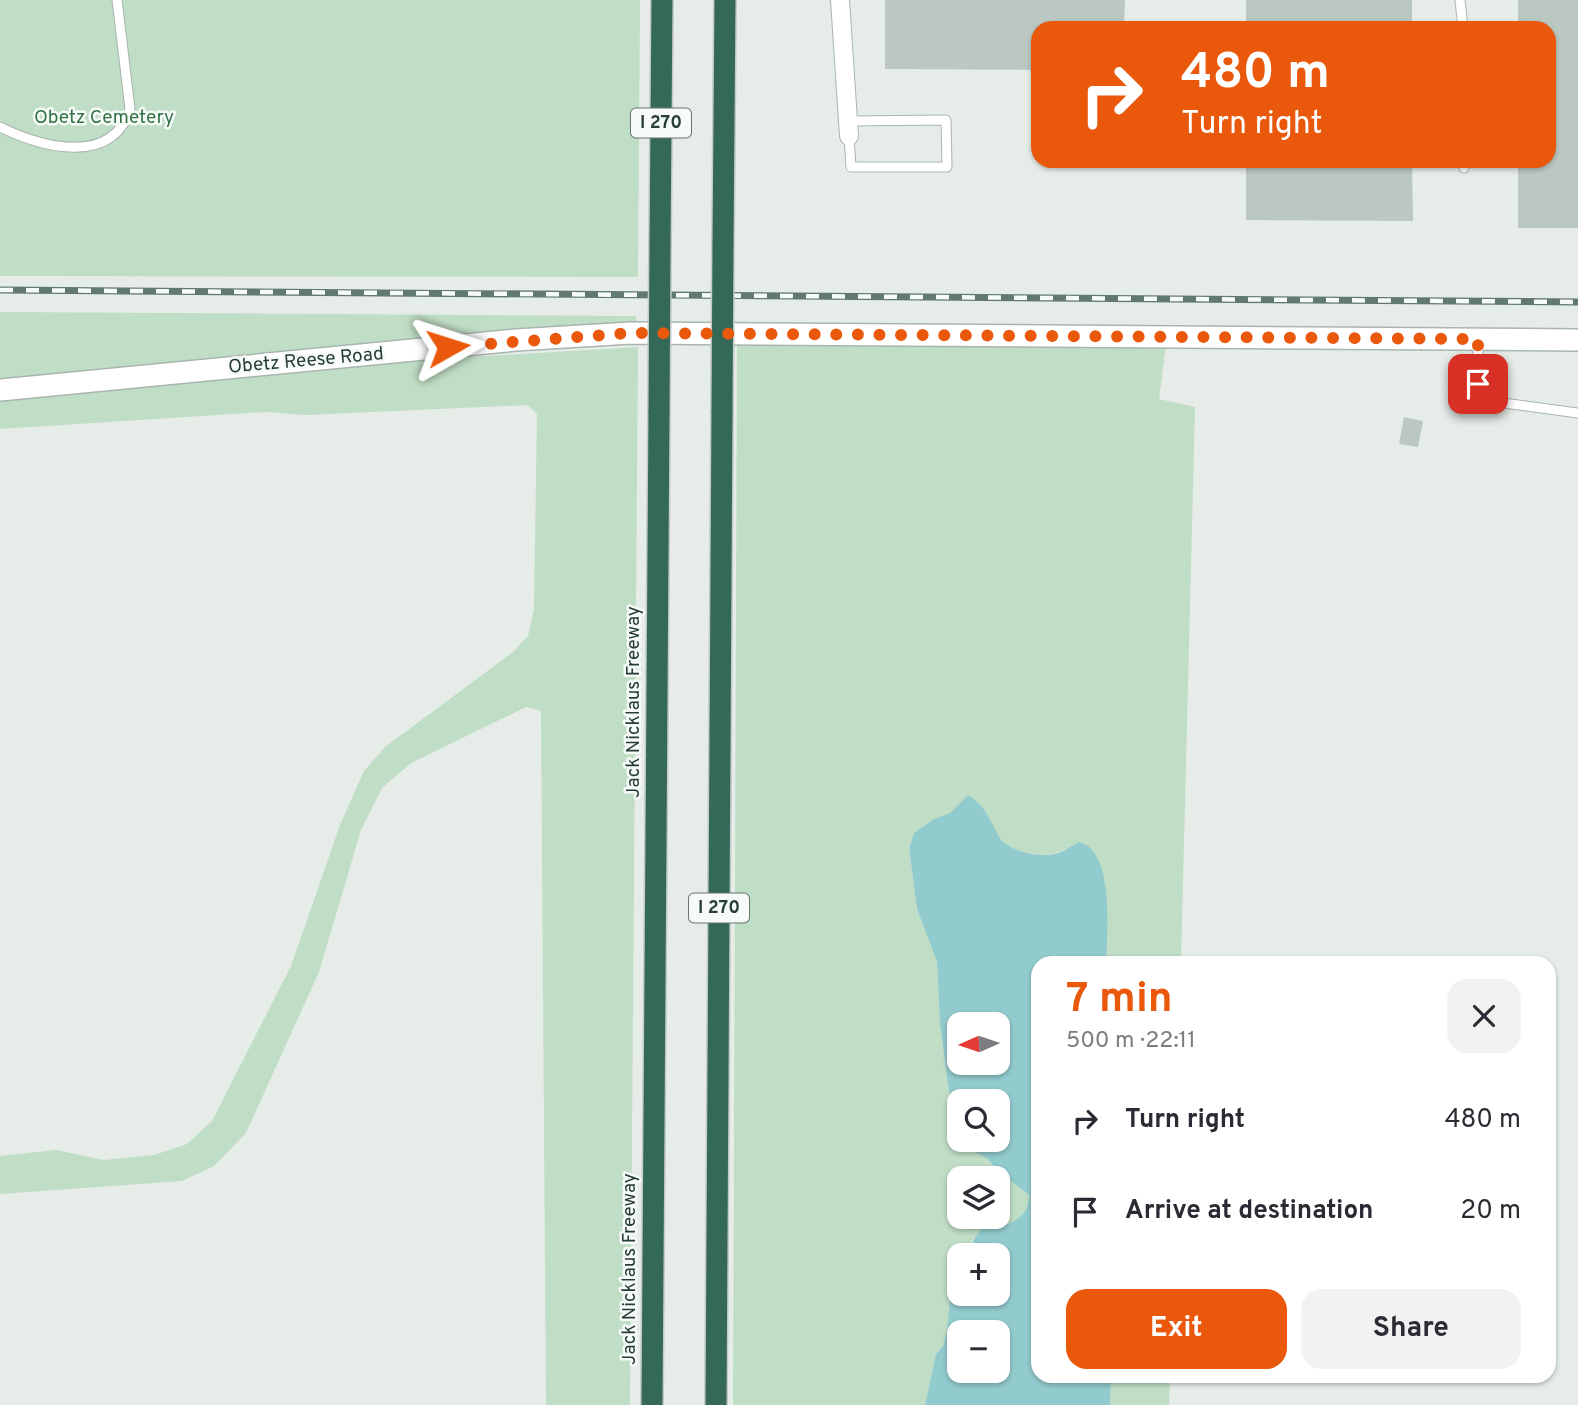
<!DOCTYPE html>
<meta charset="utf-8">
<style>
:root{--surface:#fff;--page:#f2f2f3;--text:#2b2b33;--muted:#7c7c81;--accent:#ea580c}
body{margin:0;font-family:Overpass,sans-serif;background:var(--page);color:var(--text);height:100vh;display:flex;flex-direction:column;font-size:26px;white-space:nowrap}
*{box-sizing:border-box;margin:0}
p{font-size:23px;color:var(--muted)}
.icon{flex:none;width:38px;height:38px;fill:none;stroke:currentColor;stroke-width:2;stroke-linecap:round;stroke-linejoin:round}
.map{position:relative;flex:1;overflow:hidden}
.details{position:absolute;left:1031px;top:956px;width:525px;height:427px;display:flex;flex-direction:column;background:var(--surface);border-radius:21px;box-shadow:0 2px 5px #0004}
.details>*{flex:none}
.banner{position:absolute;left:1031px;top:21px;width:525px;height:147px;border-radius:21px;box-shadow:0 2px 5px #0004;background:#ea580c;color:#fff;overflow:hidden}
.needle{width:46px;rotate:267deg}
.controls{position:absolute;left:947px;top:1012px;display:grid;gap:14px}
.controls a{display:grid;place-items:center;width:63px;height:63px;border-radius:14px;background:var(--surface);box-shadow:0 2px 5px #0004;font-size:35px}
.pin{position:absolute;display:grid;place-items:center;width:60px;height:60px;color:#fff;margin:-30px;border-radius:14px;box-shadow:0 4px 10px #0006}
.me{position:absolute;width:77px;margin:-38px;rotate:84deg;stroke-linejoin:round;filter:drop-shadow(0 0 5px #0008)}
.turn{display:flex;align-items:center;gap:24px;height:147px;padding:0 35px;font-size:32px}
.turn .icon{width:91px;height:91px;stroke-width:2.5}
.turn b{display:block;font-size:49px;line-height:60px}
.round{display:grid;place-items:center;flex:none;width:74px;height:74px;border-radius:21px;background:var(--page)}
.head{display:flex;align-items:center;justify-content:space-between;height:119px;padding:0 35px}
h1{font-size:42px;font-weight:700;line-height:52px;color:var(--accent)}
.primary-button{display:flex;gap:14px;margin-top:auto;padding:14px 35px}
.primary-button a{flex:1;height:80px;border-radius:21px;background:var(--accent);color:#fff;font-size:28px;font-weight:700;line-height:80px;text-align:center}
.primary-button a+a{background:var(--page);color:var(--text)}
ul{padding:0;list-style:none}
li{display:flex;align-items:center;gap:21px;height:91px;padding:0 35px}
li div{flex:1}
li b{display:block;font-size:26px}
li em{font-style:normal}
.map>svg:first-child{display:block}
.green{fill:#c0ddc5;fill-rule:evenodd}
.water{fill:#92cbce;fill-rule:evenodd}
.building{fill:#bbc8c2}
.lines{fill:none;stroke-linecap:round;stroke-linejoin:round}
.service-casing{stroke:#a9b5af;stroke-width:11}
.minor-casing{stroke:#a9b5af;stroke-width:20}
.tertiary-casing{stroke:#a9b5af;stroke-width:24}
.motorway-casing{stroke:#c2c9c6;stroke-width:24}
.service{stroke:#fff;stroke-width:9}
.minor{stroke:#fff;stroke-width:18}
.tertiary{stroke:#fff;stroke-width:21}
.motorway{stroke:#346958;stroke-width:21}
.rail-casing{stroke:#617970;stroke-width:7}
.rail{stroke:#f6faf8;stroke-width:4.5;stroke-dasharray:13;stroke-linecap:butt}
.motorway-bridge-casing{stroke:#c2c9c6;stroke-width:24;stroke-linecap:butt}
.motorway-bridge{stroke:#346958;stroke-width:21}
.route{stroke:#ea580c;stroke-width:12;stroke-dasharray:0 21.6}
.labels{text-anchor:middle;dominant-baseline:central;stroke-width:5;stroke-linejoin:round;paint-order:stroke}
.shield{fill:#f6faf8;stroke:#647670;stroke-width:2}
.shield-label{font-size:18px;font-weight:bold;fill:#263e35}
.park-label{font-size:19px;fill:#337245;stroke:#f6faf8}
.street-label{font-size:19px;fill:#263e35;stroke:#f6faf8}
</style>
<div class="map">
<svg width="1578" height="1405" viewBox="0 0 1578 1405">
<rect width="100%" height="100%" fill="#e6ede9"/>
<path class="green" d="M0,0H640L638,277L0,276Z
M0,312L636,316L637,324L0,382Z
M737,344L1166,345L1159,399L1195,407L1181,962H1106L1105,880L1065,849C1047,860 1009,856 998,835C990,820 984,805 968,795L950,813L934,819L914,833L909,848L917,909L937,962L940,1025L956,1143L987,1158L999,1172L1029,1195C1028,1232 989,1223 973,1240C969,1244 967,1251 965,1255H959L947,1331L943,1346L936,1354L925,1405H733ZM959,1178H998V1216H959Z
M638,347L630,1405H546L541,711L526,707L411,763L382,788L361,830L319,972L246,1133L214,1166L182,1181L0,1194V1156L56,1150L104,1160L154,1155L187,1144L212,1121L291,966L340,825L364,771L385,747L513,652L528,636L534,609L537,414L528,405L307,415L265,412L0,429V400L419,360Z
M1111,1376H1170L1169,1405H1110Z"/>
<path class="water" d="M968,795C984,804 990,819 998,835C1006,851 1037,858 1054,854C1062,853 1071,846 1079,842C1115,850 1107,934 1106,962H1038V1376H1111L1110,1405H925L936,1354L943,1346L947,1331L950,1301L959,1268V1293H998V1255H965L980,1230C1002,1227 1029,1223 1029,1195L999,1172L987,1158L956,1143L940,1025L937,962L917,909L909,848L914,833L934,819L950,813ZM959,1024H998V1062H959ZM959,1101H998V1139H959ZM959,1332H998V1370H959Z"/>
<path class="building" d="M885,0H1125L1124,28H1038V70L885,69Z
M1246,0H1412V28H1246Z
M1518,0H1578V228H1518V161H1549V28H1518Z
M1246,161H1412L1413,221L1246,220Z
M1404,417L1423,421L1418,447L1399,444Z"/>
<g class="lines">
<g class="service-casing">
<path id="service" d="M1460,0L1463,28
M848,121L946,120L947,167H851L849,136
M0,127C41,147 112,167 130,109L117,0
M1464,168V161
M1478,339V384L1489,401L1578,413"/>
</g>
<g class="minor-casing">
<path id="minor" d="M840,0L849,136"/>
</g>
<g class="tertiary-casing">
<path id="tertiary" d="M0,390L516,340L631,333L1578,340"/>
</g>
<g class="motorway-casing">
<path id="motorway" d="M723,244L725,0
M660,246L662,0
M652,1405L659,411
M716,1405L722,411"/>
</g>
<use href="#service" class="service"/>
<use href="#minor" class="minor"/>
<use href="#tertiary" class="tertiary"/>
<use href="#motorway" class="motorway"/>
<g class="rail-casing">
<path id="rail" d="M0,290L1578,302"/>
</g>
<use href="#rail" class="rail"/>
<g class="motorway-bridge-casing">
<path id="motorway-bridge" d="M659,411L660,246
M722,411L723,244"/>
</g>
<use href="#motorway-bridge" class="motorway-bridge"/>
</g>
<g class="lines">
<path class="route" d="M448,347L631,333L1478,339V384"/>
</g>
<g class="labels">
<g class="shield">
<rect x="631" y="108.5" width="60" height="29" rx="5"/>
<rect x="689" y="893.5" width="60" height="29" rx="5"/>
</g>
<g class="shield-label">
<text x="661" y="123">I 270</text>
<text x="719" y="908">I 270</text>
</g>
<g class="park-label">
<text x="104" y="118">Obetz Cemetery</text>
</g>
<g class="street-label">
<text transform="translate(306 361) rotate(-5)">Obetz Reese Road</text>
<text transform="translate(634 702) rotate(-90)">Jack Nicklaus Freeway</text>
<text transform="translate(630 1269) rotate(-90)">Jack Nicklaus Freeway</text>
</g>
</g>
</svg>
<div class="controls">
<a><svg class="needle" viewBox="-14 -14 28 28"><path d="M0-13l5 13h-10z" fill="#e53935"/><path d="M0 13l5-13h-10z" fill="#7c7c81"/></svg></a>
<a><svg class="icon" aria-label="search" viewBox="0 0 24 24"><circle cx="10" cy="10" r="6"/><path d="M15 15l6 6"/></svg></a>
<a><svg class="icon" aria-label="layers" viewBox="0 0 24 24"><path d="M12 4l9 5-9 5-9-5zM3 14l9 5 9-5"/></svg></a>
<a>+</a>
<a>−</a>
</div>
<div class="pin" style="left:1478px;top:384px;background:#d93025"><svg class="icon" aria-label="arrive" viewBox="0 0 24 24"><path d="M6 21V4h12l-3 4 3 4H6"/></svg></div>
<svg class="me" style="left:448px;top:347px" viewBox="-20 -20 40 40"><path d="M0-17L14 15 0 8-14 15z" fill="#ea580c" stroke="#fff" stroke-width="4"/></svg>
<div class="banner">
<div class="turn"><svg class="icon" aria-label="right" viewBox="0 0 24 24"><path d="M7 20v-9h11M14 6l5 5-5 5"/></svg><div><b>480 m</b>Turn right</div></div>
</div>
<section class="details">
<div class="head"><div><h1>7 min</h1><p>500 m · 22:11</p></div><a class="round"><svg class="icon" aria-label="close" viewBox="0 0 24 24"><path d="M6 6l12 12M18 6L6 18"/></svg></a></div>
<ul>
<li><svg class="icon" aria-label="right" viewBox="0 0 24 24"><path d="M7 20v-9h11M14 6l5 5-5 5"/></svg><div><b>Turn right</b></div><em>480 m</em></li>
<li><svg class="icon" aria-label="arrive" viewBox="0 0 24 24"><path d="M6 21V4h12l-3 4 3 4H6"/></svg><div><b>Arrive at destination</b></div><em>20 m</em></li>
</ul>
<div class="primary-button"><a>Exit</a><a>Share</a></div>
</section>
</div>
